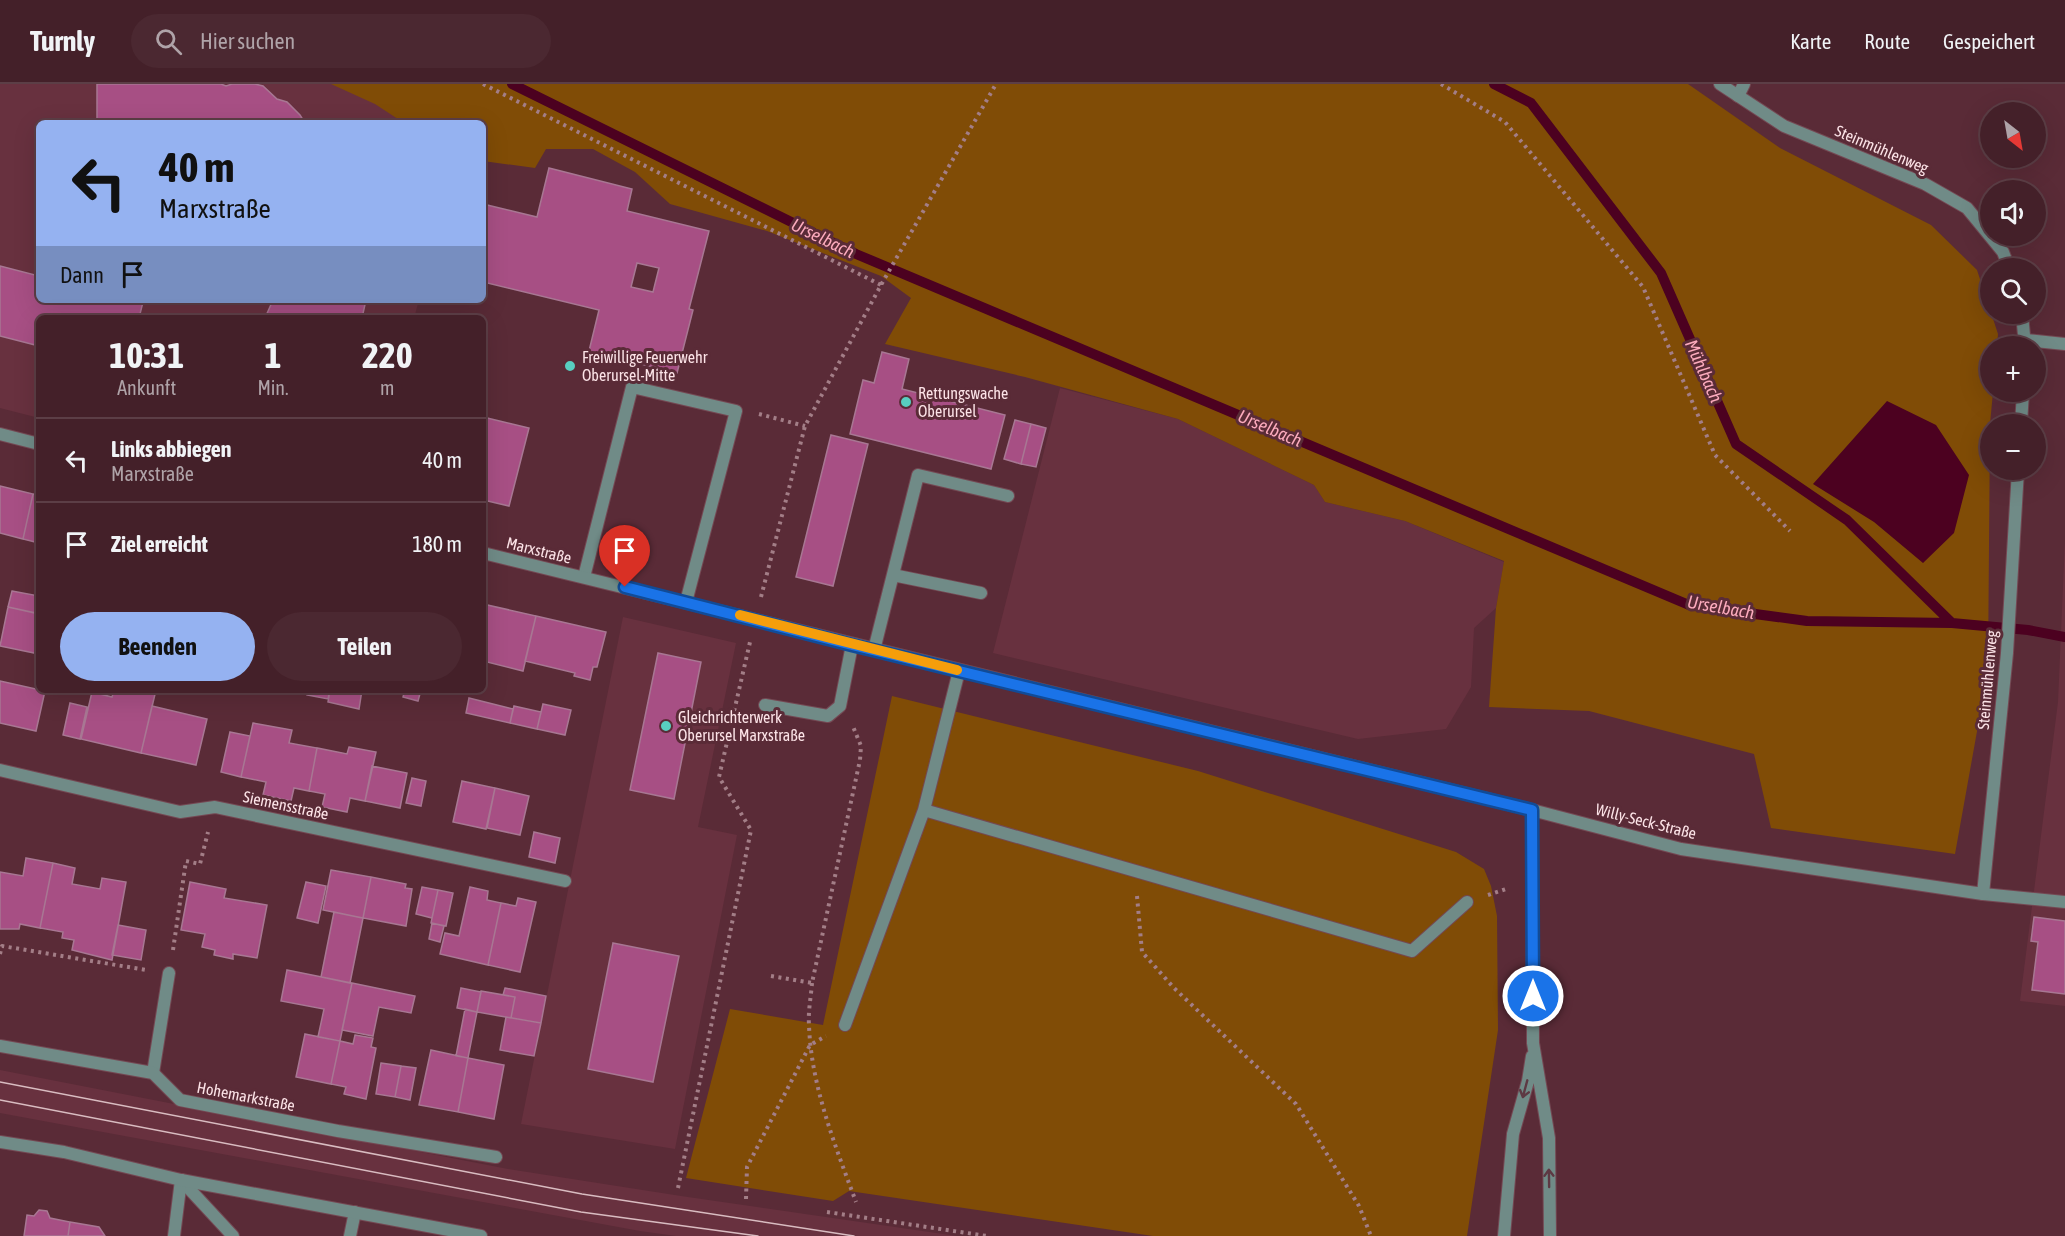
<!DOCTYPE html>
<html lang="de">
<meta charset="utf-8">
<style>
:root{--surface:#442029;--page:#4b2831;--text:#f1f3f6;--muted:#afa3a8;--line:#5c3e46;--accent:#95b2f1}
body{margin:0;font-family:"Asap Condensed",sans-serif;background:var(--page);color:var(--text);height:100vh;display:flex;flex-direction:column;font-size:22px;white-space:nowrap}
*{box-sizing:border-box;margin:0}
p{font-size:20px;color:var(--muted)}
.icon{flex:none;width:33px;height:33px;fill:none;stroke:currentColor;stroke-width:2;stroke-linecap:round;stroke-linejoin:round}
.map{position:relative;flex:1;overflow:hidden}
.panel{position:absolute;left:36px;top:231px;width:450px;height:378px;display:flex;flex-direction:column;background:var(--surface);border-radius:9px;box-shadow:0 6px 24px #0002,0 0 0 2px var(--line)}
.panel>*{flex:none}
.banner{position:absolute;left:36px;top:36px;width:450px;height:183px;border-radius:9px;box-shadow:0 6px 24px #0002,0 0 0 2px var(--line);background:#95b2f1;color:#111;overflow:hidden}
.needle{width:39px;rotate:149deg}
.tools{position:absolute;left:1980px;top:18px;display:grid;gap:12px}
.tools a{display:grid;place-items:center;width:66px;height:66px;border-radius:50%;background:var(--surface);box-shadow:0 6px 24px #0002,0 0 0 2px var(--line);font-size:30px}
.pin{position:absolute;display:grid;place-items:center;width:51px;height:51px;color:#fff;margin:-62px -26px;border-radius:50% 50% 50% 0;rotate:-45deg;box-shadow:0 0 6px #0007}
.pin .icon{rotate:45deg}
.me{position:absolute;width:66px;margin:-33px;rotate:0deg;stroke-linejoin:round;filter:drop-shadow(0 0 4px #0008)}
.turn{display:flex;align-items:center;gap:21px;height:126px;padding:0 24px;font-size:27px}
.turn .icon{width:78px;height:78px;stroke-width:2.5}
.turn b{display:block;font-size:42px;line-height:51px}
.then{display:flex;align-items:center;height:57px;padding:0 24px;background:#0003;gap:12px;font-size:22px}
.eta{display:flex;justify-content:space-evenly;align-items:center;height:102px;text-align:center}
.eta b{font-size:36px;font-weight:700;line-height:42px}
.button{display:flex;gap:12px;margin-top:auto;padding:12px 24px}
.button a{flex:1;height:69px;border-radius:36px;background:var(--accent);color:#111;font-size:24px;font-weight:700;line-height:69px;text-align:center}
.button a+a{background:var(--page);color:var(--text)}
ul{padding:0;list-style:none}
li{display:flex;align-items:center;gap:18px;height:84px;padding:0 24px;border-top:2px solid var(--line)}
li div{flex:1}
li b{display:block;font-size:22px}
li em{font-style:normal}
header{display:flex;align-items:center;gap:36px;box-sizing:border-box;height:84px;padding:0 30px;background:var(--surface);border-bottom:2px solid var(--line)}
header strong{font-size:28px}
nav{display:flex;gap:33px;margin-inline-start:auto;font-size:21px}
.search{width:420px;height:54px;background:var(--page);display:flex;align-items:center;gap:15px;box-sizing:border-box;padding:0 21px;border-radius:33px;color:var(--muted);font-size:22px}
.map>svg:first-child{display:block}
.built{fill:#68313f}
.green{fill:#804c06}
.water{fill:#4c0120}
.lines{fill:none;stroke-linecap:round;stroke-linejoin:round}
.stream{stroke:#4c0120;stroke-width:10}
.building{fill:#a74f84;stroke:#a87793;stroke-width:1.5;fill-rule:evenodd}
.service-casing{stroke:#744853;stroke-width:14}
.minor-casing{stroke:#744853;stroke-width:14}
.tertiary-casing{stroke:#744853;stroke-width:14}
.path{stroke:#a37e87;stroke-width:4;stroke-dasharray:3 4.5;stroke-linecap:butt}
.service{stroke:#708b87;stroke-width:12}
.minor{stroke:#708b87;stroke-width:12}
.tertiary{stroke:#708b87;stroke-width:12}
.tram{stroke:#d9bcc1;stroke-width:1.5}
.oneway{stroke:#5d3943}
.route-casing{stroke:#114b97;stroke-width:15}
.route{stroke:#1a73e8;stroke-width:10}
.slow{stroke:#f59e0b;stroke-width:10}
.poi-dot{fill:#58cec0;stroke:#5a2b37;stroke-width:2}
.labels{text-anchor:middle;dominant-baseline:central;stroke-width:6;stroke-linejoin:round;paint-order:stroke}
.street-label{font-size:16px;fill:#fce3e7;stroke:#5a2b37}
.poi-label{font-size:16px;fill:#fce3e7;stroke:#5a2b37;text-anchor:start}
.water-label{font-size:18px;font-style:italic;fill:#fcabbd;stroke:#5a2b37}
</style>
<header>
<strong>Turnly</strong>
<div class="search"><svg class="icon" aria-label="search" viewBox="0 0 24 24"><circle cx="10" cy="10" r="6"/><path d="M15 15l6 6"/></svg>Hier suchen</div>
<nav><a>Karte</a><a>Route</a><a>Gespeichert</a></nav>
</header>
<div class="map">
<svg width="2065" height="1152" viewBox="0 0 2065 1152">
<rect width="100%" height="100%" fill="#5a2b37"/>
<path class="built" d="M0,0H435L469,39H39V216H419L414,234H39V334L0,324Z
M1060,304L1178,335L1314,401L1325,418L1405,437L1504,478L1496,524L1474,544L1471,603L1446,645L1358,655L993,569Z
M2065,456V922L2020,917L2058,618Z
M623,533L736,559L698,743L737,751L675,1065L521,1040Z
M0,986L508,1085L681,1112L957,1152H676L640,1147L0,1029Z"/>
<path class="green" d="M331,0H1688L1780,64L1931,141L1977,186L1998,250L1997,262H1990V308H1993L1990,340L1988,586L1955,770L1771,744L1754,670L1589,627L1489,623L1496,524L1504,477L1405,437L1325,418L1314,401L1178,335L1025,293L885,260L911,214L881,192L767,147L670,120L635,88L593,65H546L535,84L483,77V39H404L375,20Z
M892,612L1198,687L1456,768L1484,785L1491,802L1497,832L1498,946L1467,1152H1153L849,1107L833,1117L686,1094L730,925L823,941Z"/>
<path class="water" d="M1887,317L1936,341L1969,391L1954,449L1923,479L1874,438L1813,400Z"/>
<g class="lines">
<path class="stream" d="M512,0L856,170L1689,521L1807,537L1952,539L2028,546L2065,553
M1494,0L1531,19L1661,189L1736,360L1847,436L1952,539"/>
</g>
<path class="building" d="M97,0H221L226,2L232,0H255L263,2L277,15L287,18L300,31L305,39H97Z
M549,84L632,105L627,127L709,147L689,225L693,226L677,289L589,267L599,226L483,198V120L537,133ZM637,179L659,184L653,208L631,203Z
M0,182L39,192V216H137L143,218L139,234H39V262L0,252Z
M273,216H366L362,234H265Z
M882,268L909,275L902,305L1005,331L991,385L850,350L863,296L874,299Z
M483,333L529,344L509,422L483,416Z
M1015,336L1031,340L1021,380L1004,375Z
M1031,340L1046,344L1036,383L1021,380Z
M831,351L868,360L833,502L796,493Z
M0,402L33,410L23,455L0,449Z
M33,410L39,411V459L23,455Z
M12,507L39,512L36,529L8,523Z
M483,520L536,532L523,587L483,577Z
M8,523L39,530V570L0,562Z
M536,532L606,548L597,583H593L590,596L574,592L575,589L525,577Z
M658,569L701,578L674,715L630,706Z
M0,597L45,607L36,647L0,639Z
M114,606H156L141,669L81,655L92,608L112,613Z
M308,606H330L328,615L307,611Z
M330,606H362L359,625L328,618Z
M405,606H421L418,617L403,613Z
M469,614L513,625L510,639L466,629Z
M70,619L87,623L80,655L63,651Z
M543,620L571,626L565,651L537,645Z
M152,622L207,635L196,681L141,669Z
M514,622L541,628L537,645L510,639Z
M253,639L292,646L289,659L317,664L309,707L294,704L291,717L263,711L266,698L241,693Z
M230,648L250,652L241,693L221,688Z
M349,663L376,668L365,717L350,714L347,728L322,723L325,710L309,707L317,664L347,670Z
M372,682L407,689L400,724L365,717Z
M412,694L426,697L421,722L406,719Z
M462,697L495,704L486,745L453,738Z
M495,704L529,712L520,751L487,744Z
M534,748L560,754L555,779L529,773Z
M26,774L53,779L40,844L20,840L19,845H0V788L23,792Z
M53,779L75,784L72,800L100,805L102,794L126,798L112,876L72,866L74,856L62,854L63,848L40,844Z
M331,786L371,793L363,834L323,826Z
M371,793L406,800L405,804L412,805L406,842L363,834Z
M190,798L226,805L224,814L267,821L257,874L233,870V875L214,871L215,866L202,863L205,850L181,846Z
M306,798L326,802L318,839L297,834Z
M422,803L438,806L432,834L416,830Z
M470,803L488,807L487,816L501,819L488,881L440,870L445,849L459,852Z
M438,806L453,809L446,842L431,839Z
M518,814L536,818L520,888L488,881L501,819L516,822Z
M334,828L363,834L350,899L321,893Z
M2034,833L2065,837V910L2032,906L2038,858L2031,857Z
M432,839L444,842L440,858L429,855Z
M118,841L146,846L141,876L112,871Z
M613,859L679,872L653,998L588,985Z
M287,886L352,899L340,957L318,953L324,925L281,917Z
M352,899L415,912L411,929L379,923L373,952L342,946Z
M461,904L481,908L477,928L457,924Z
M505,904L546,912L541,939L511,934L515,913L503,911Z
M481,907L515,913L511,934L477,928Z
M465,925L477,928L468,974L456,972Z
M506,933L541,939L534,972L500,966Z
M305,950L340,957L331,1000L296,993Z
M355,951L373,954L371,963L376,964L366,1015L344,1010L346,1003L331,1000L340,957L353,960Z
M431,966L468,974L458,1028L419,1021Z
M468,974L504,981L494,1035L458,1028Z
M381,979L401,982L395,1013L376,1010Z
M401,982L416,984L410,1016L395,1013Z
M39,1126L47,1127L50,1134L70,1138L68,1152H24L27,1131L34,1132Z
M70,1138L99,1143L105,1152H68Z"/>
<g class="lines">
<g class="service-casing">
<path id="service" d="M1738,12L1744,0
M2026,256L2065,260
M893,491L981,509
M584,493L632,303L736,327L686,518
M874,566L918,391L1008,412
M959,587L924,726L1412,867L1467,818
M765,621L828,632L840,622L852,561
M1983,810L2065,818
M845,941L924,726
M153,989L169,889
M181,1096L233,1152
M350,1152L355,1128"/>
</g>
<g class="minor-casing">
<path id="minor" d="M1720,0L1784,42L1925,100L1967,124L2003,168L2009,184
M2022,230L2025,262
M2021,340L2023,308
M0,350L39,360
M483,469L1532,726
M0,686L180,728L215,723L565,797
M0,962L153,989L180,1016L338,1047L496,1073
M174,1152L181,1096
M1504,1152L1513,1050L1528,997L1532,972
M1550,1152L1549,1054L1533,959L1532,726L1681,765L1983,810L2007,569L2018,386"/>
</g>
<g class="tertiary-casing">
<path id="tertiary" d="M0,1058L64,1068L181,1096L481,1152"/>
</g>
<path class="path" d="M483,0L881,201
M1441,0L1505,38L1643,203L1715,371L1790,447
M759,330L805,342
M761,513L805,342L881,201L996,0
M1488,811L1509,804
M1137,812L1142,868L1174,904L1296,1020L1359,1122L1371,1152
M173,866L186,777L200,780L208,748
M0,870L2,862L146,886
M771,892L812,899L860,676L861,662L852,640
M812,899C811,913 808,927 809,941C811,1002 835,1061 856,1118
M678,1104L751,746L719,693L750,558
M746,1115L747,1083L810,961L826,952
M827,1128L987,1152"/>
<use href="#service" class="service"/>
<use href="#minor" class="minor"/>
<use href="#tertiary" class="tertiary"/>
<path class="tram" d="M0,998L582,1110L854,1152
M0,1016L581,1128L758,1152"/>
</g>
<defs><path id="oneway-shaft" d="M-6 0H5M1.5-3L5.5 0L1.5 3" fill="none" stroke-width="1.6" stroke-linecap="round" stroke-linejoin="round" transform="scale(1.5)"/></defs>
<g class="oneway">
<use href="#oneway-shaft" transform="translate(1525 1005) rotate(105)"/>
<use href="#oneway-shaft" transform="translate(1549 1094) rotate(-91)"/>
</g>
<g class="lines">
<g class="route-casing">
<path id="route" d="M625,503L852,561L1532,726L1533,912"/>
</g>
<use href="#route" class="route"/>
<path class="slow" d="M740,531L957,586"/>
</g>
<g class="poi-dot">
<circle cx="570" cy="282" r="6"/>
<circle cx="906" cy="318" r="6"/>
<circle cx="666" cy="642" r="6"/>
</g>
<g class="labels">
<g class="street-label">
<text transform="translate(1882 65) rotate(23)">Steinmühlenweg</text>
<text transform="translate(539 466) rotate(14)">Marxstraße</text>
<text transform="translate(1987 596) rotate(-85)">Steinmühlenweg</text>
<text transform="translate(286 721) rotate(12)">Siemensstraße</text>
<text transform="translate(1646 737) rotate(14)">Willy-Seck-Straße</text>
<text transform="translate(246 1012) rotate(11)">Hohemarkstraße</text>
</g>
<g class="poi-label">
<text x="582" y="273">Freiwillige Feuerwehr<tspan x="582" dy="18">Oberursel-Mitte</tspan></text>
<text x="918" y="309">Rettungswache<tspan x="918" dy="18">Oberursel</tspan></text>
<text x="678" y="633">Gleichrichterwerk<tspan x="678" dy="18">Oberursel Marxstraße</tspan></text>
</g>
<g class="water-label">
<text transform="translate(823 154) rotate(26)">Urselbach</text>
<text transform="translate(1704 287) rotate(66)">Mühlbach</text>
<text transform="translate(1270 344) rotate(23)">Urselbach</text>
<text transform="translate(1721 523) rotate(10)">Urselbach</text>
</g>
</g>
</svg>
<div class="tools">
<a><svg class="needle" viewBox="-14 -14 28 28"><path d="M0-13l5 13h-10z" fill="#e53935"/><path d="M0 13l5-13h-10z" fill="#afa3a8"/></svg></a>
<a><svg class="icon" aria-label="sound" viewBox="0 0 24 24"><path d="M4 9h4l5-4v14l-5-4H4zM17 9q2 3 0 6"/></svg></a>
<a><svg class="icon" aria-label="search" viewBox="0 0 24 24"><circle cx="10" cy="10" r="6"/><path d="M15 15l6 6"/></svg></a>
<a>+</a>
<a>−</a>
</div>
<div class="pin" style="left:625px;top:503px;background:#d93025"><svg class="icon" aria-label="arrive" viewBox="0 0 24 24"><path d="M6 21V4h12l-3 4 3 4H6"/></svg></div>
<svg class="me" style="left:1533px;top:912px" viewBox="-20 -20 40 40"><circle r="17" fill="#1a73e8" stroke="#fff" stroke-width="3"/><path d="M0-11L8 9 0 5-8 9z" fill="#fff"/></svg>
<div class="banner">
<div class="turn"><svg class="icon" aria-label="left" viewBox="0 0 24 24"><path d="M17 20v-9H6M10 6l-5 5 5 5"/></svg><div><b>40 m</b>Marxstraße</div></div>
<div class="then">Dann<svg class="icon" aria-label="arrive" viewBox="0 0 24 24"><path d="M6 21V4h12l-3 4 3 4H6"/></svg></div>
</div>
<section class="panel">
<div class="eta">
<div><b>10:31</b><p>Ankunft</p></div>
<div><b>1</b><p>Min.</p></div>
<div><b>220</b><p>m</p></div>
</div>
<ul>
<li><svg class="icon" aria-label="left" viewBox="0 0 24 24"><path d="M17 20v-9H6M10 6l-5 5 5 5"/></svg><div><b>Links abbiegen</b><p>Marxstraße</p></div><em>40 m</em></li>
<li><svg class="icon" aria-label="arrive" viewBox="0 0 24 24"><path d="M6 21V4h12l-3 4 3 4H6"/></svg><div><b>Ziel erreicht</b></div><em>180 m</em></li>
</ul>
<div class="button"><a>Beenden</a><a>Teilen</a></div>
</section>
</div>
